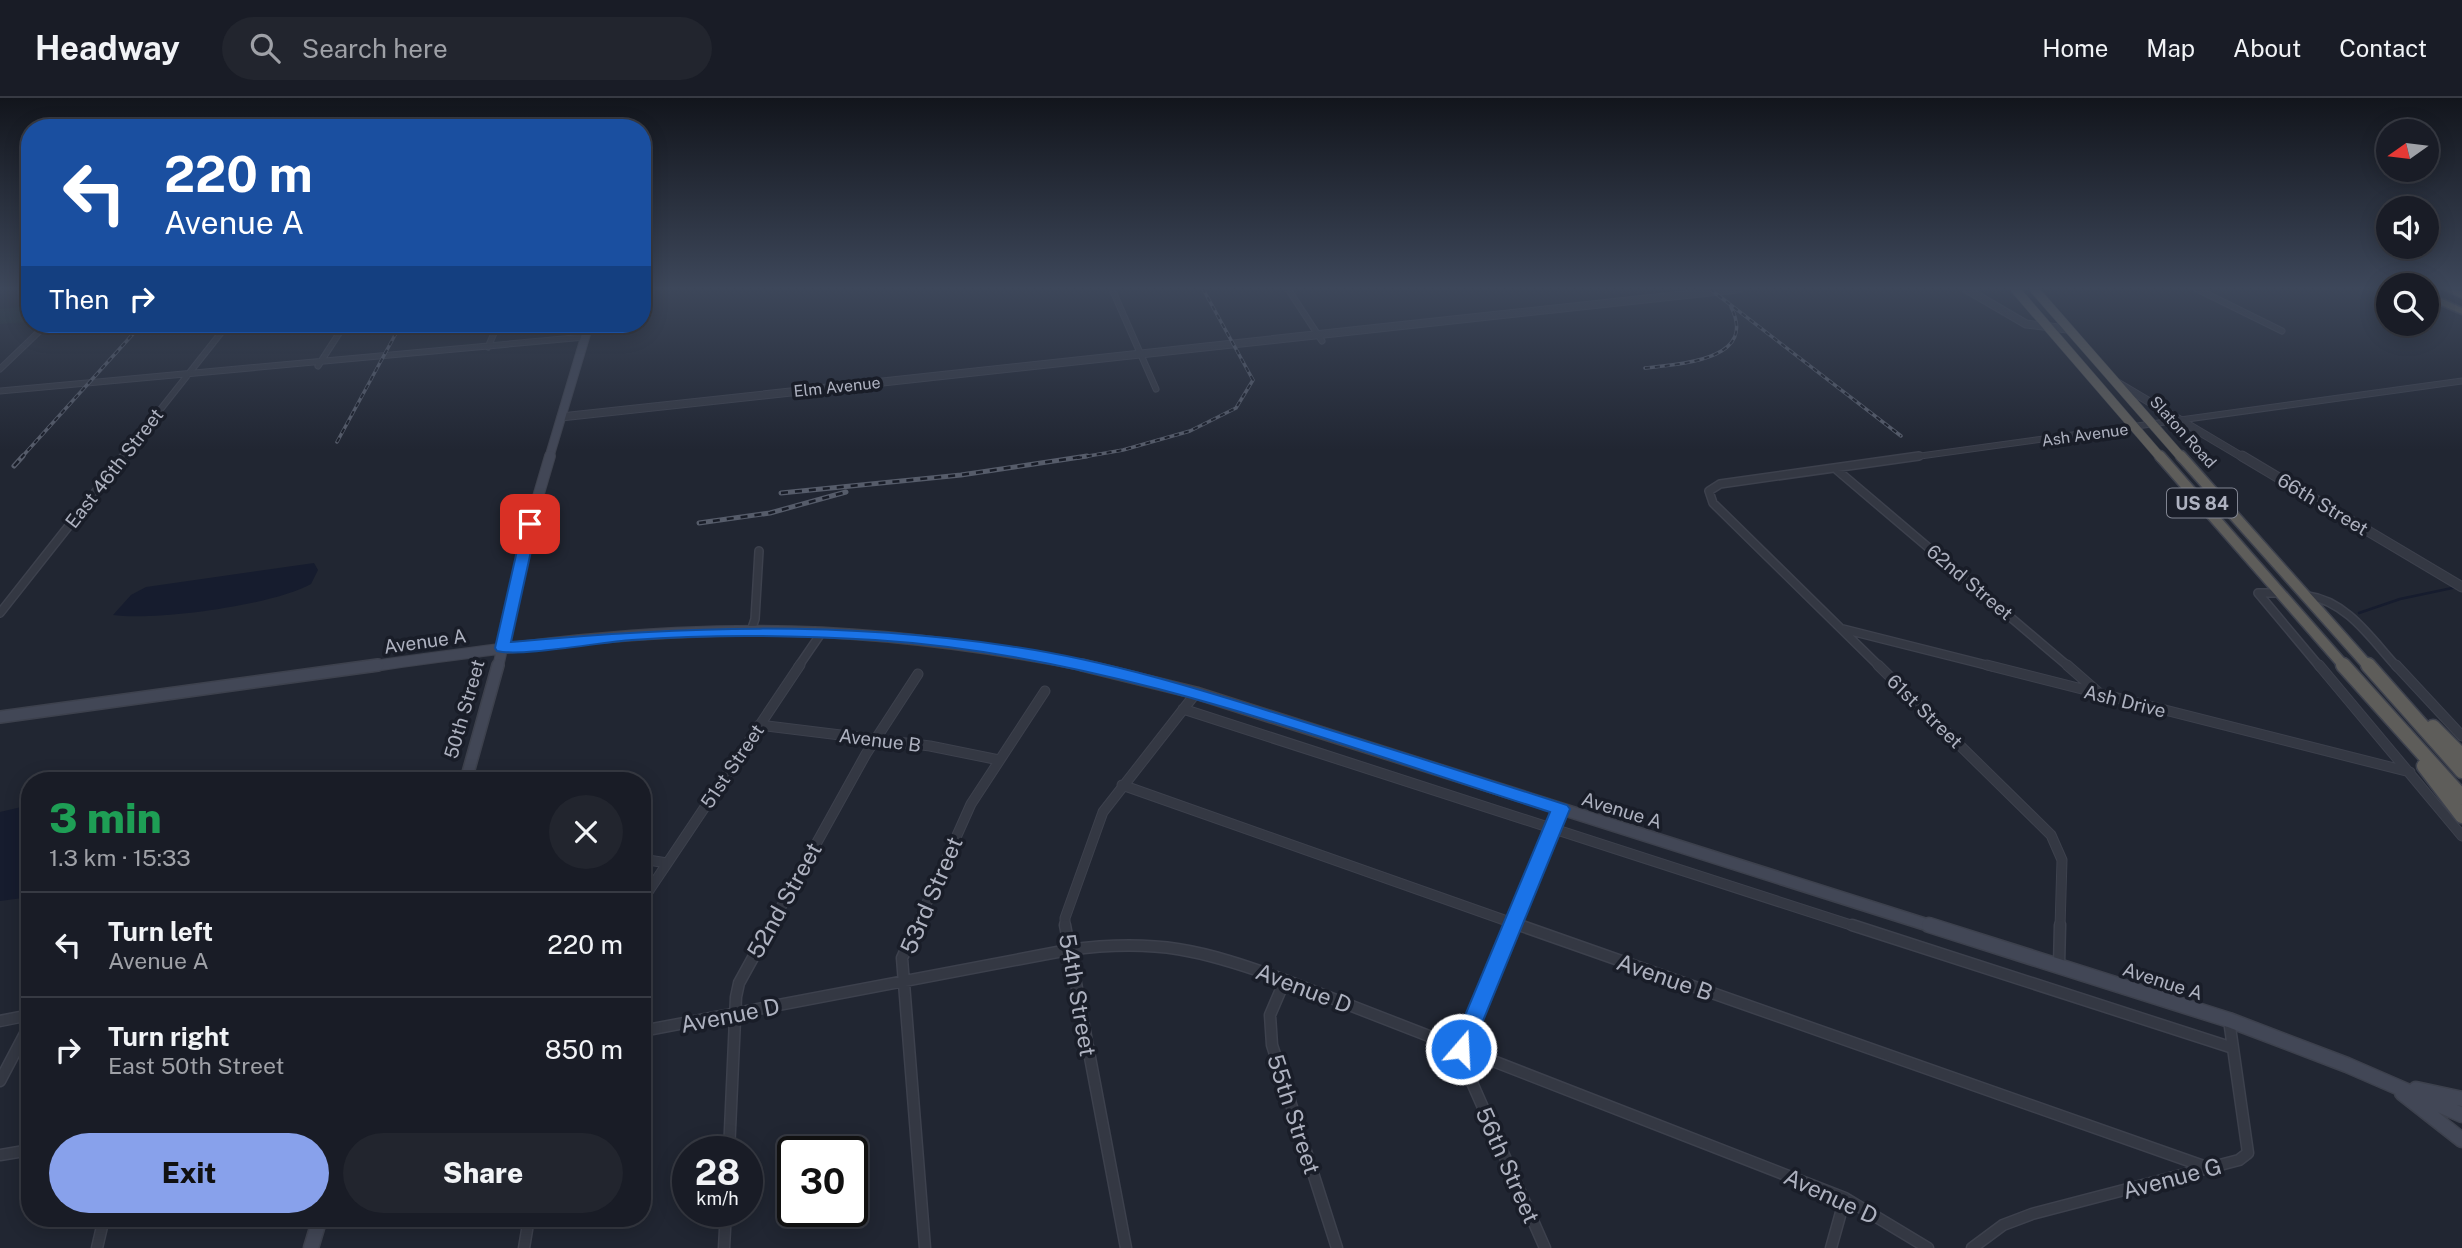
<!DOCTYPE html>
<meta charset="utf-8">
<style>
:root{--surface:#191c26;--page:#22252e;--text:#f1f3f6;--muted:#9fa1a7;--line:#373a43;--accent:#88a1eb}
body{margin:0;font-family:"Public Sans",sans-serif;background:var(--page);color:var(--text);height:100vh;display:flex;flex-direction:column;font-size:26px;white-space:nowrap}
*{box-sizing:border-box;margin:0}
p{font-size:23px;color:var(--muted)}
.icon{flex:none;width:38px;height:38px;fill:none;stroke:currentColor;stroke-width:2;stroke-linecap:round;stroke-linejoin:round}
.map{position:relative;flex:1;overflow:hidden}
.sheet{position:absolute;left:21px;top:674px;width:630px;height:455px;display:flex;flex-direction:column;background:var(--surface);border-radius:28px;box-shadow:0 4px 18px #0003,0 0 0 2px var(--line)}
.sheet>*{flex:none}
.top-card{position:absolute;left:21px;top:21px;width:630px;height:214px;border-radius:28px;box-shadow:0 4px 18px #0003,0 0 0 2px var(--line);background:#1a4fa0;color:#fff;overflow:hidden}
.needle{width:46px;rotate:256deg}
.tools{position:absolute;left:2376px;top:21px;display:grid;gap:14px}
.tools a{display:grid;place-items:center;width:63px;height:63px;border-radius:50%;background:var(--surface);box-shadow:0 4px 18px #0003,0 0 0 2px var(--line);font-size:35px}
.speed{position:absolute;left:672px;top:1038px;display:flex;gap:14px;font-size:35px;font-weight:700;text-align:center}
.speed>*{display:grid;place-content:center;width:91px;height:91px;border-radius:50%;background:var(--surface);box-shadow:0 4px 18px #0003,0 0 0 2px var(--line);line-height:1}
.speed small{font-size:18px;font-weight:400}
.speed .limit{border:4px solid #111;border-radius:10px;background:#fff;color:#111}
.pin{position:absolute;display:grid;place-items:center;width:60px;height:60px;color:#fff;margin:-30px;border-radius:14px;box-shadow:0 4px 10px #0006}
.me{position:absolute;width:77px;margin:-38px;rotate:19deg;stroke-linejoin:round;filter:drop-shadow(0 0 5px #0008)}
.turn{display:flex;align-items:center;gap:24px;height:147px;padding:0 28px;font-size:32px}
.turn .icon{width:91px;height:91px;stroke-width:2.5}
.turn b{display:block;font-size:49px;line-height:60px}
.then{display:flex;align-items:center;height:66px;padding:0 28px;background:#0003;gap:14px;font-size:26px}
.round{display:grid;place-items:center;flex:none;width:74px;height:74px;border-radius:37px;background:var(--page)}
.summary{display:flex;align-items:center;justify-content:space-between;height:119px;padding:0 28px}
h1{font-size:42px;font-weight:800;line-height:52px;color:#1e9e55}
.action{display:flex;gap:14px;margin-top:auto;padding:14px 28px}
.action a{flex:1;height:80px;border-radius:42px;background:var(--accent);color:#111;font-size:28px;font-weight:800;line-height:80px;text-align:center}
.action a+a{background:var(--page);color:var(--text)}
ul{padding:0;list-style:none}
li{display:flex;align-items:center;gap:21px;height:105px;padding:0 28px;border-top:2px solid var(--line)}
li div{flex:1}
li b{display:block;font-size:26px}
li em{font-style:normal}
header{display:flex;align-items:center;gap:42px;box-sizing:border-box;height:98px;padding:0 35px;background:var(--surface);border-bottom:2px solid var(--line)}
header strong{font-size:33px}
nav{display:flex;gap:38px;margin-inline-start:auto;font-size:24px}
.search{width:490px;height:63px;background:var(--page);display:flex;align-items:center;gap:18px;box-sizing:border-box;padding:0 24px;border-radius:38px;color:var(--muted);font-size:26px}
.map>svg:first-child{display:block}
.green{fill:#222f34}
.water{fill:#161c2e}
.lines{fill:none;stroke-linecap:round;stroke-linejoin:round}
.stream{stroke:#161c2e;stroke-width:2.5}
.minor-far3-casing{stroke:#3d414d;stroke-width:7}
.minor-far2-casing{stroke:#3d414d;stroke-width:10}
.minor-far1-casing{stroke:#3d414d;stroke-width:11}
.minor-casing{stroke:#3d414d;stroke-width:13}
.tertiary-far1-casing{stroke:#3d414d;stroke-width:9}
.tertiary-casing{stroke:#3d414d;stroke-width:11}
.secondary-far3-casing{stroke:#3d414d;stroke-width:10}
.secondary-far2-casing{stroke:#3d414d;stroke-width:12}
.secondary-far1-casing{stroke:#3d414d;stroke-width:14}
.secondary-casing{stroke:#3d414d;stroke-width:17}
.trunk-far2-casing{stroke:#3e424e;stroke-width:10}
.trunk-far1-casing{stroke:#3e424e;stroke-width:13}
.trunk-casing{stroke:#3e424e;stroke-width:17}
.motorway-casing{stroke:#3e424e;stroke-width:3}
.minor-far3{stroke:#343843;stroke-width:5}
.minor-far2{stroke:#343843;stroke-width:7}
.minor-far1{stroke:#343843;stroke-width:9}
.minor{stroke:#343843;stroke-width:10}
.tertiary-far1{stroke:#343843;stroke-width:7}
.tertiary{stroke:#343843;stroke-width:9}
.secondary-far3{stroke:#424756;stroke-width:8}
.secondary-far2{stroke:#424756;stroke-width:10}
.secondary-far1{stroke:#424756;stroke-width:11}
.secondary{stroke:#424756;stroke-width:14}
.trunk-far2{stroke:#5e5d5a;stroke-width:9}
.trunk-far1{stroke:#5e5d5a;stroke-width:10}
.trunk{stroke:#5e5d5a;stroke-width:14}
.motorway{fill:#696351;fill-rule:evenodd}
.rail-far1-casing{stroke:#565c6a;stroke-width:3.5}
.rail-casing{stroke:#565c6a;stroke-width:5}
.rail-far1{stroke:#191d28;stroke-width:2;stroke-dasharray:5;stroke-linecap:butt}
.rail{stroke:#191d28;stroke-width:2.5;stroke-dasharray:7;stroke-linecap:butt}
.route{fill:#1a73e8;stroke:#114b97;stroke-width:2}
.labels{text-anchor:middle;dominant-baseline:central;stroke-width:7;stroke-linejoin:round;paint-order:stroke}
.far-street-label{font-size:16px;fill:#aeb2c0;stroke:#191d28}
.shield{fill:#191d28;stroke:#818592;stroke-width:2}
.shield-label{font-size:18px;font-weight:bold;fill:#aeb2c0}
.street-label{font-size:19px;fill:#aeb2c0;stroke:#191d28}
.near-street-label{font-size:23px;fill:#aeb2c0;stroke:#191d28}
</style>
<header>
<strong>Headway</strong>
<div class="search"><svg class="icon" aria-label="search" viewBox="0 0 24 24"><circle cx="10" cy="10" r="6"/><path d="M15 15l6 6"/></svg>Search here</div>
<nav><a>Home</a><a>Map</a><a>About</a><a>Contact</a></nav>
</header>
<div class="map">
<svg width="2462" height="1150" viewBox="0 0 2462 1150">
<rect width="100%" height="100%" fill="#212632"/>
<path class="green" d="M30,208V224L0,226V211Z"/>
<path class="water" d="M314,465L318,472L311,486C274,507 156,523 113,517L131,497L146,489Z
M30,707V799L0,803V714Z"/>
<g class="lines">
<path class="stream" d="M2359,515L2400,501L2457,489"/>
<g class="minor-far3-casing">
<path id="minor-far3" d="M1112,191L1156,291
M1288,191L1322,243
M2197,191L2282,233
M488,249L498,226
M318,268L345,226
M0,271L47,226
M0,293L585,239
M122,360L228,226
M1906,360L2462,283"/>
</g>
<g class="minor-far2-casing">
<path id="minor-far2" d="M1837,372L2069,569
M2278,495H2258L2320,569
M2308,498C2347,503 2372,542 2397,569
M0,515L124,358
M1843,531L1994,569
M751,533L755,521L759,453
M798,569L822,534
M1880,569L1713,405L1709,393L1720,386L1919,358"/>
</g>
<g class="minor-far1-casing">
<path id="minor-far1" d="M1878,567L2051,737L2062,762L2060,829
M1987,567L2410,674
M2067,567L2099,595
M2319,567L2462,738
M2396,567L2462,638
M1183,611L1857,829
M759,627L930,648L999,662
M1122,687L1524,829
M642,761L667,765
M642,803L800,567
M770,829L866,656L918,576
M916,829L971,706L1045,593
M1065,829V820L1103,714L1196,595
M1512,829L1561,711"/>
</g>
<g class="minor-casing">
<path id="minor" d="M917,827L902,860L925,1150
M1065,827L1126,1150
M1513,827L1461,951L1466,971L1545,1150
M1519,827L2209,1070
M1852,827L2233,950
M2059,868L2060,827
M1285,882L1270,917L1272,947L1337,1150
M0,923L30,917
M642,933L1068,852C1156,840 1203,852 1285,882L1845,1100L1928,1150
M0,983L30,926
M729,1054L736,899L739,885L771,827
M0,1057L30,1052
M97,1150L104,1120
M524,1150L529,1120
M724,1150L726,1113
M1831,1150L1845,1100
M1972,1150L2003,1127L2032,1116L2239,1062L2248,1055L2229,922"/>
</g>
<g class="tertiary-far1-casing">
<path id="tertiary-far1" d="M1966,191L2026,226L2067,231
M2116,284L2244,360
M561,319L1738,191"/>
</g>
<g class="tertiary-casing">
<path id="tertiary" d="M2242,358L2462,489"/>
</g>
<g class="secondary-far3-casing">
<path id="secondary-far3" d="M549,360L589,226"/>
</g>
<g class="secondary-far2-casing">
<path id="secondary-far2" d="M366,569C489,552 612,534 737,533C856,531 974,546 1091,569
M498,569L530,426L550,358"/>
</g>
<g class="secondary-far1-casing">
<path id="secondary-far1" d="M1082,567L1196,595L1934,829
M0,619L378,567
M466,682L498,567"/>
</g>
<g class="secondary-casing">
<path id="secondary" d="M1929,827L2229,922L2347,967L2462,1017
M2416,991L2462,1001
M2402,995L2462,1042
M311,1150L320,1120"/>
</g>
<g class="trunk-far2-casing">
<path id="trunk-far2" d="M2015,191L2161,360
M2034,191L2182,360"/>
</g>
<g class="trunk-far1-casing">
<path id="trunk-far1" d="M2160,358L2345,569
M2181,358L2369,569"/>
</g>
<g class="trunk-casing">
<path id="trunk" d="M2343,567L2462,699
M2368,567L2462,673
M2433,629L2462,658
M2424,668L2462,718"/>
</g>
<g class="motorway-casing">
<path id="motorway" d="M2442,191H2455L2462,194V200Z
M2427,194L2462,210V216L2427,201Z"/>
</g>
<use href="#minor-far3" class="minor-far3"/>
<use href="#minor-far2" class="minor-far2"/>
<use href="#minor-far1" class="minor-far1"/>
<use href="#minor" class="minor"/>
<use href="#tertiary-far1" class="tertiary-far1"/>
<use href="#tertiary" class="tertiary"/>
<use href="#secondary-far3" class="secondary-far3"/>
<use href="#secondary-far2" class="secondary-far2"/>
<use href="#secondary-far1" class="secondary-far1"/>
<use href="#secondary" class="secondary"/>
<use href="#trunk-far2" class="trunk-far2"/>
<use href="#trunk-far1" class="trunk-far1"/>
<use href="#trunk" class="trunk"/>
<use href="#motorway" class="motorway"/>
<g class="rail-far1-casing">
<path id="rail-far1" d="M1710,191L1901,338
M102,228L110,226
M1645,270C1681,266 1758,262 1731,209
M337,344L401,226
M21,360L142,226
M1077,360L1123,352L1190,333L1236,310L1253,282L1203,191"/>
</g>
<g class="rail-casing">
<path id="rail" d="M14,368L23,358
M781,395L961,377L1087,358
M699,425L770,415L846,394"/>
</g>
<use href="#rail-far1" class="rail-far1"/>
<use href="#rail" class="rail"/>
</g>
<linearGradient id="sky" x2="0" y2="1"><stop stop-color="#12151c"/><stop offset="0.54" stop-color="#3d475a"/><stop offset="1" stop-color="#3d475a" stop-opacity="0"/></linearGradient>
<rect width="2462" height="352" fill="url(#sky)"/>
<path class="route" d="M530,421L537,426L511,544C681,528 839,523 1009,548C1107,562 1203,592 1298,622C1388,650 1477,678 1567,707L1570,711L1469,957L1461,960L1454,957L1451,951L1550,714C1330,644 1108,557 875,542C794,537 712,536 632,542C601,544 521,559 497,553L495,550L523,426Z"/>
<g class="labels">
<g class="far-street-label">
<text transform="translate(837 289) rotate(-6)">Elm Avenue</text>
<text transform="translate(2183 334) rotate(48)">Slaton Road</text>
<text transform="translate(2085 337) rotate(-8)">Ash Avenue</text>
</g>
<rect class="shield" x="2167" y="390.5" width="70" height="29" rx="5"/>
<g class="shield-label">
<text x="2202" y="405">US 84</text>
</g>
<g class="street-label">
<text transform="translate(114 370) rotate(-52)">East 46th Street</text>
<text transform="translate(2323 406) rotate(31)">66th Street</text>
<text transform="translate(1970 484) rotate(40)">62nd Street</text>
<text transform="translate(425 543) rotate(-8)">Avenue A</text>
<text transform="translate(2125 603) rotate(14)">Ash Drive</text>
<text transform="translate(464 611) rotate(-74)">50th Street</text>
<text transform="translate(1925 613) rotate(44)">61st Street</text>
<text transform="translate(880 642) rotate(7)">Avenue B</text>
<text transform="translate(732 668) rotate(-56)">51st Street</text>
<text transform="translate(1622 712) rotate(17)">Avenue A</text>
<text transform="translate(2163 883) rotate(18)">Avenue A</text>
</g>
<g class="near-street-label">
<text transform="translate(931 797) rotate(-67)">53rd Street</text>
<text transform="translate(784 802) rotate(-61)">52nd Street</text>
<text transform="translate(1665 879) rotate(19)">Avenue B</text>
<text transform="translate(1304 890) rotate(21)">Avenue D</text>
<text transform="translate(1078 897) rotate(80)">54th Street</text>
<text transform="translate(730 917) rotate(-11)">Avenue D</text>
<text transform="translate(1294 1016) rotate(72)">55th Street</text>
<text transform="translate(1508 1067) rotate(66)">56th Street</text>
<text transform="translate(2172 1080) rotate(-15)">Avenue G</text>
<text transform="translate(1831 1098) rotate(25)">Avenue D</text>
</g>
</g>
</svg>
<div class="tools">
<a><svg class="needle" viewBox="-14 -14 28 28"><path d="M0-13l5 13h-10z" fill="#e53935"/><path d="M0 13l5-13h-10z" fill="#9fa1a7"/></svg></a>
<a><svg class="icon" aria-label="sound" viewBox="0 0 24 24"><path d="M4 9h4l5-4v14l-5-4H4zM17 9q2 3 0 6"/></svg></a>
<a><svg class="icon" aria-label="search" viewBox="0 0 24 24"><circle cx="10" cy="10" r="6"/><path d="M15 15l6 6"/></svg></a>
</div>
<div class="speed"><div>28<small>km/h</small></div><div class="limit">30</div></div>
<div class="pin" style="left:530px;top:426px;background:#d93025"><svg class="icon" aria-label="arrive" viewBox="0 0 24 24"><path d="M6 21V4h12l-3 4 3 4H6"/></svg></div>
<svg class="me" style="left:1461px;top:951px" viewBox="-20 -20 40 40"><circle r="17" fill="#1a73e8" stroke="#fff" stroke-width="3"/><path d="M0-11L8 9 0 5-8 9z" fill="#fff"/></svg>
<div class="top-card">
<div class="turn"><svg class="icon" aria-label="left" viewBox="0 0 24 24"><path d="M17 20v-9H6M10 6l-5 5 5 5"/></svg><div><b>220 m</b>Avenue A</div></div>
<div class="then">Then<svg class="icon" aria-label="right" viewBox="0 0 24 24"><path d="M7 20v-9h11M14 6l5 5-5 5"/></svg></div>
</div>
<section class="sheet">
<div class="summary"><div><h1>3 min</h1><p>1.3 km · 15:33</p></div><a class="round"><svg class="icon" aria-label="close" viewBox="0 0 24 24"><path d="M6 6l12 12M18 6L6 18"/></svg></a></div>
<ul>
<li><svg class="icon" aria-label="left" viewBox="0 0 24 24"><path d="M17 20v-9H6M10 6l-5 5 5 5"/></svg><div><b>Turn left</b><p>Avenue A</p></div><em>220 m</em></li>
<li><svg class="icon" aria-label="right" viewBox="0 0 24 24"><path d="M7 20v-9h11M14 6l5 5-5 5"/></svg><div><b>Turn right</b><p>East 50th Street</p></div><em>850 m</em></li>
</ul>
<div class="action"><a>Exit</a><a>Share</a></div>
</section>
</div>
